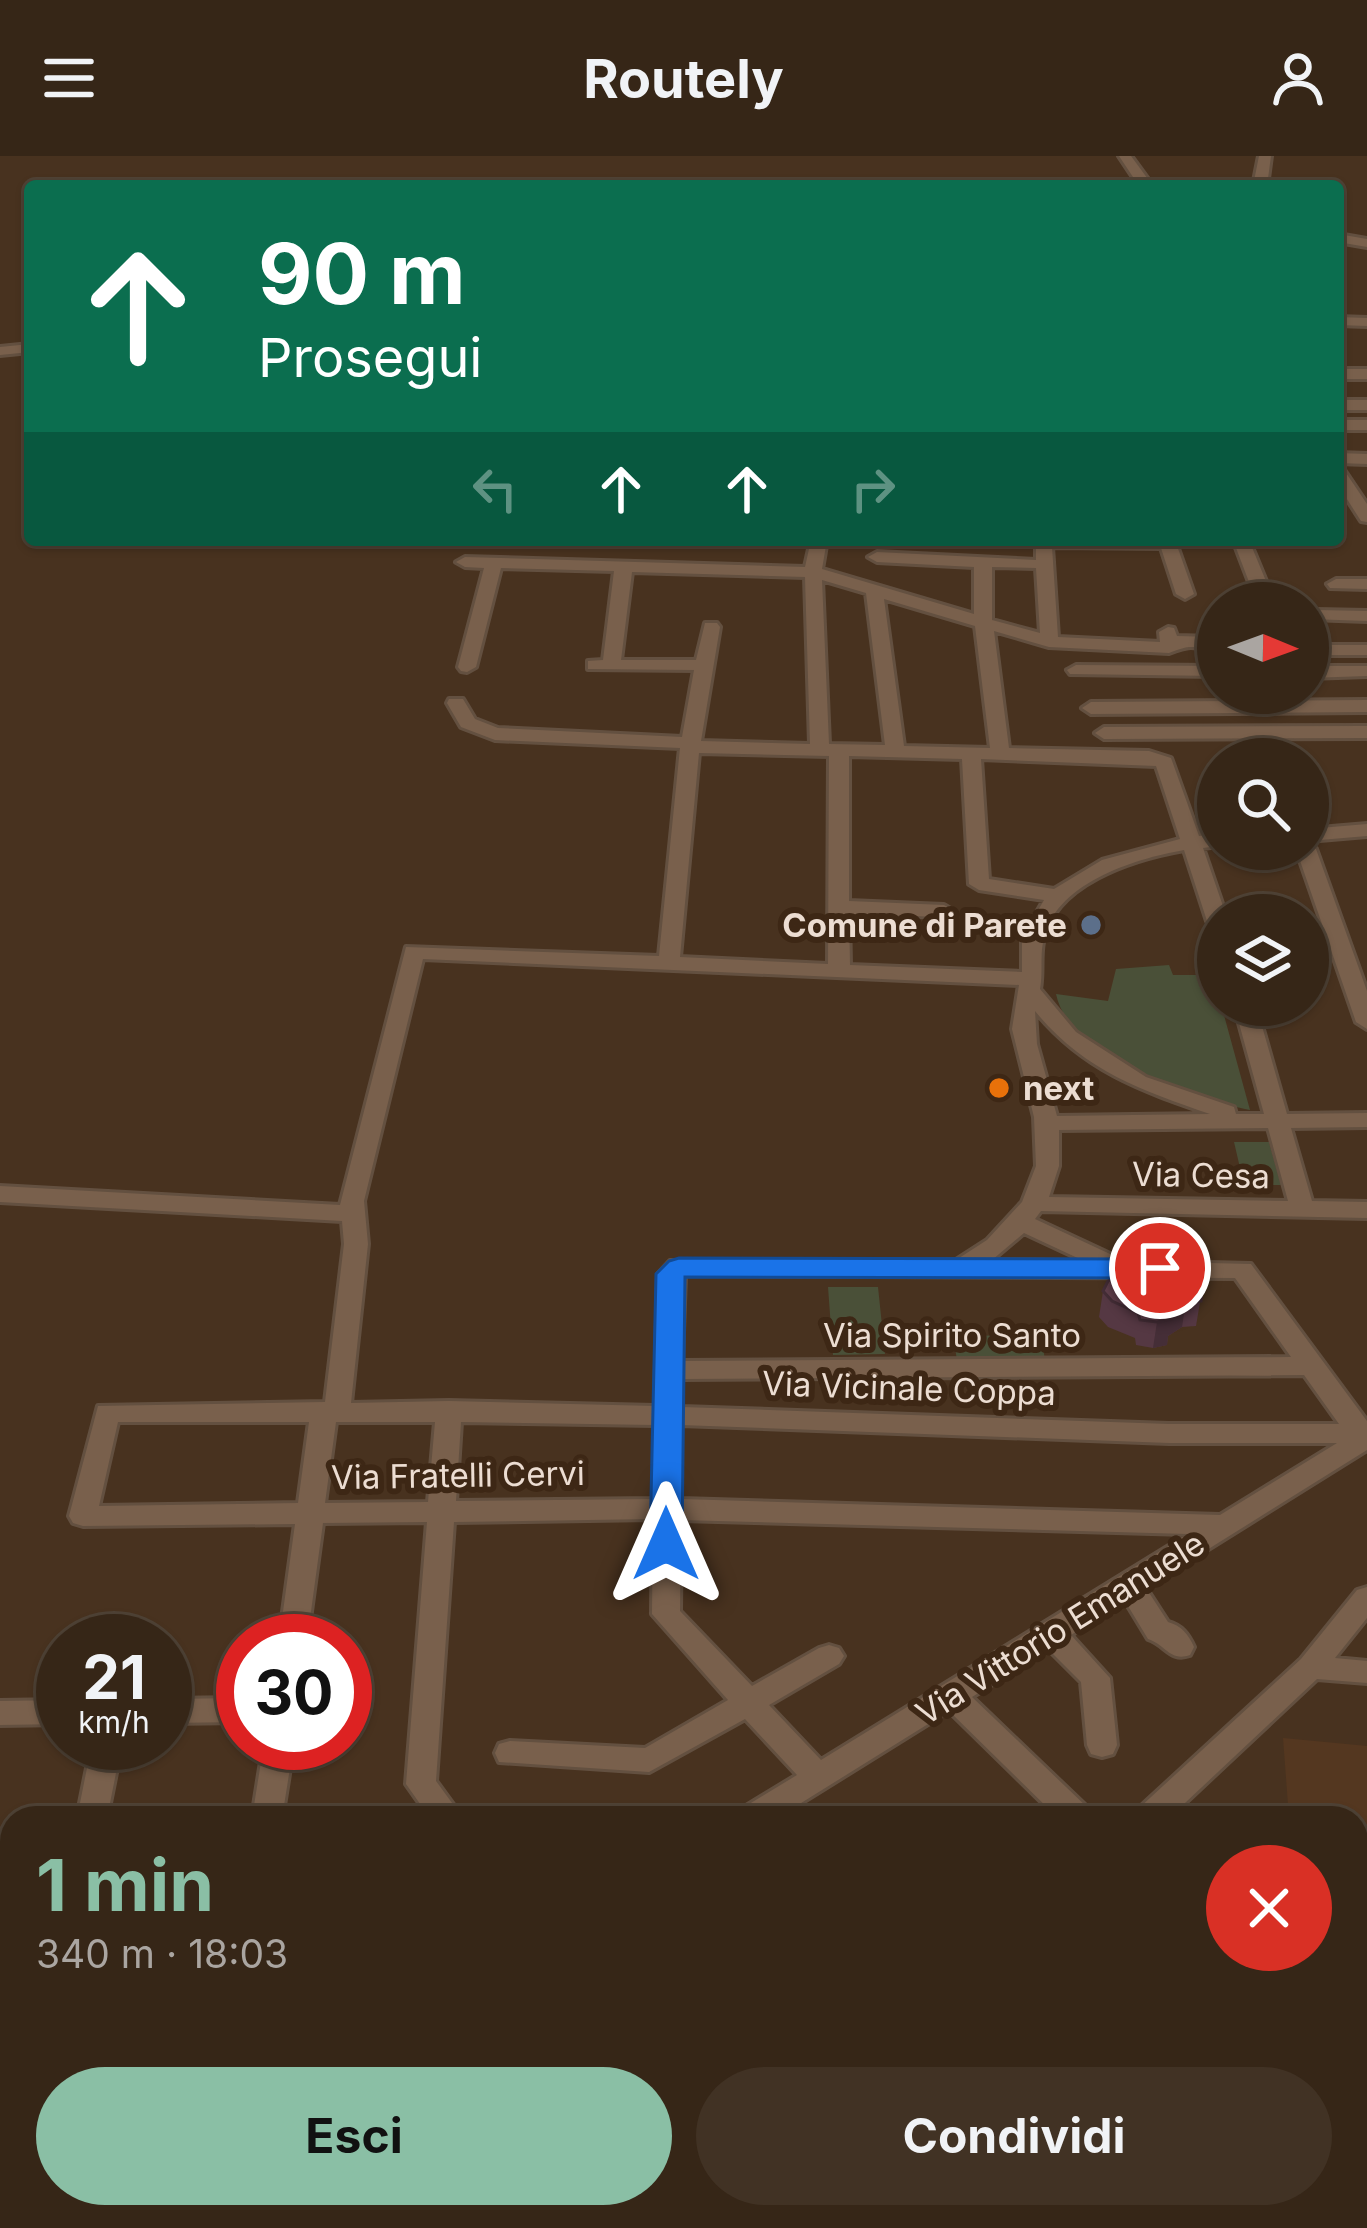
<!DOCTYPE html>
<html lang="it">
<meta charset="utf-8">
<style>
:root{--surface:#362617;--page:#413224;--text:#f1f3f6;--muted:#aaa5a1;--line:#504336;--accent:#8abfa5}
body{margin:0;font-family:Inter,sans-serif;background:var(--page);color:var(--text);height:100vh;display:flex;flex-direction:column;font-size:45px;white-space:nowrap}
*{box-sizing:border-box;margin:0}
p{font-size:39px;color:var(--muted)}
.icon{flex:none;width:66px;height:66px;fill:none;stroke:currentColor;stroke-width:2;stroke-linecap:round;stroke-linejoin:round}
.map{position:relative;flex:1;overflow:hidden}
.sheet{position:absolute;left:0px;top:1650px;width:1368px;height:423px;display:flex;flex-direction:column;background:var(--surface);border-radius:36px 36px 0 0;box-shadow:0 3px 9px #0004,0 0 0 3px var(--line)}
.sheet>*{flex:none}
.guide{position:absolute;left:24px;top:24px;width:1320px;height:366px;border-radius:12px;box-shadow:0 3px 9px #0004,0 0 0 3px var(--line);background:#0b6e4f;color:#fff;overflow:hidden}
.needle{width:78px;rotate:91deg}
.controls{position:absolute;left:1197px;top:426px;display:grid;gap:24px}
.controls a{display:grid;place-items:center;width:132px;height:132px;border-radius:50%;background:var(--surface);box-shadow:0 3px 9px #0004,0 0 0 3px var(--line);font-size:60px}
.speed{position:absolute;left:36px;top:1458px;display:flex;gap:24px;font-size:60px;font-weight:700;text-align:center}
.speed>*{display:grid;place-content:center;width:156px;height:156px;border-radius:50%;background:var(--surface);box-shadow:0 3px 9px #0004,0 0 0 3px var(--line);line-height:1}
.speed small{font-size:30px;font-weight:400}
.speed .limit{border:18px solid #d22;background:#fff;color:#111}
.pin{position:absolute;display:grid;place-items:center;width:102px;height:102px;color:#fff;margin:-51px;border:6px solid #fff;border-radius:50%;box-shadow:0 3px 12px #0007}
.me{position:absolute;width:132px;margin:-66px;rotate:0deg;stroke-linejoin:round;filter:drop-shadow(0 0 9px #0008)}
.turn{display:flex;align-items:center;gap:42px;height:252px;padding:0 36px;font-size:54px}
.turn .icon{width:156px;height:156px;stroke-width:2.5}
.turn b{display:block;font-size:84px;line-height:102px}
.lanes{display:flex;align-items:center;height:114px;padding:0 36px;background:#0003;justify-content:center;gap:60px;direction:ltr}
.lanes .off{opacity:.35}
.round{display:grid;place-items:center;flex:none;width:126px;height:126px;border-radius:63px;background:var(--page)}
.headline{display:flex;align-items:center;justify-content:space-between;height:204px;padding:0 36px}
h1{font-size:72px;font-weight:700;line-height:90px;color:var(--accent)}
.button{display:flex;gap:24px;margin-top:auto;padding:24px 36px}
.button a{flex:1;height:138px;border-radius:72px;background:var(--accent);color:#111;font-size:48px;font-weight:700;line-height:138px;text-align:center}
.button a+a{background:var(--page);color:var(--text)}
header{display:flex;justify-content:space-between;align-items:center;height:156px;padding:0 36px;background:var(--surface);font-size:54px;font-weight:700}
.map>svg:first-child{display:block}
.built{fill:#543720}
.green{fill:#4a5038}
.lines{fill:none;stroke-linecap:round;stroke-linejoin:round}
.minor-casing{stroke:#635040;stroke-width:6}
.minor{fill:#79604c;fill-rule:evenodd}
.wall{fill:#553843}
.shaded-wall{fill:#452e37}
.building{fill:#63414e;stroke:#452e37;stroke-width:3}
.route{fill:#1a73e8;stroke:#114b97;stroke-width:3}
.service-dot{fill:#5c6f8a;stroke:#3d2715;stroke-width:4.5}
.food-dot{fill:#e8710a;stroke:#3d2715;stroke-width:4.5}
.labels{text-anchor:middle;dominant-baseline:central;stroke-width:12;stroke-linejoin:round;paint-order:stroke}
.poi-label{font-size:33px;font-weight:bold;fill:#ecddd2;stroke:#3d2715;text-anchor:end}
.street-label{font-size:33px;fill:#ecddd2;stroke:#3d2715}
</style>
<header><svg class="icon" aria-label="menu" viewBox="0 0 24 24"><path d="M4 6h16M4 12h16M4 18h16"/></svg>Routely<svg class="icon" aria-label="person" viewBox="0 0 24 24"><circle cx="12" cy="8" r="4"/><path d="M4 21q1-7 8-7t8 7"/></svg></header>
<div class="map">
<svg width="1367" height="2072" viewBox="0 0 1367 2072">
<rect width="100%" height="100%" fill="#48321f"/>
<path class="built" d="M1283,1582L1367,1590V1732L1356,1731V1662H1289Z"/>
<path class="green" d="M1169,809L1173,819H1213L1250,954C1192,942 1070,905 1056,838L1108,845L1116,813Z
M1234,986H1269L1281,1029H1244Z
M828,1131H878L885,1198L833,1199Z
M1041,1179L1045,1204H957L953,1180Z"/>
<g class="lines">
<g class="minor-casing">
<path id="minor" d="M1119,0H1131L1153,30H1139Z
M1259,0H1271L1267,30H1253Z
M1338,78L1367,83V91L1338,86Z
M1338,161L1367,162V170L1338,169Z
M30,188V196L0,199V191Z
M1338,213H1367V223H1338Z
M1338,244H1367V254H1338Z
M1338,264H1367V274H1338Z
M1338,297L1367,298V308L1338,307Z
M1338,312L1344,314L1367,348V366L1361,365L1338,329Z
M811,384H827L822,413L974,458V411L877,406L868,401L877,396L1036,404V384H1175L1194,438L1185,443L1176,438L1161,392L1052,391L1058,481L1160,486L1159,476L1168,471L1174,472L1177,480L1214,481L1218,498C1192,490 1193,488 1169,497L1049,491L994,475L1009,592L1149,595L1171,602L1199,680L1218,678V690L1203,692L1226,759H1218V771L1207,765L1184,694C1133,703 1053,728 1043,786C1040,802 1043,817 1040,833L1076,876L1146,921L1234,951L1236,958H1264L1234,849H1256L1287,958L1367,957V971L1291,972L1312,1045L1367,1046V1062L1041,1055L1035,1063L1125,1105L1251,1108L1367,1265V1294L1146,1432L1168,1466C1182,1470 1188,1478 1194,1491L1190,1499C1170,1506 1166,1489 1148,1483L1125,1445L1071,1479L1110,1522L1117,1589L1113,1598L1102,1601L1091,1598L1087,1589L1081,1526L1048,1493L972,1541L1089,1653L1093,1662H1058L949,1555L777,1662H737L741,1653L797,1619L745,1563L649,1616L499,1606L495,1597L499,1588L510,1585L645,1592L728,1544L652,1458L653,1363L454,1366L436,1625L463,1662H430L406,1628L427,1366L323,1367L307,1485H279L295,1368L83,1370L73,1367L69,1360L98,1250L325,1246L344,1088L342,1065L0,1046V1030L340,1049L406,791L659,800L680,592L495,584L461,571L447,547L449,543H463L475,563L498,572L682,581L694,514L588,513V505L603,504L614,415L501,412L476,511L467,516L461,515L458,511L484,412L465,411L456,406L465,401L805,411ZM992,411L1036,412L1040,477L992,464ZM632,416L805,421L810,588L701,585L720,471L717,467H705L696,504H621ZM822,424L866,437L885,589L829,588ZM884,443L975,470L990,592L904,590ZM699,597L829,600L828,808L680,801ZM849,600L962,603L969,728L979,734L1044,744L1022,782V816L850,809L849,758L944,761L954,755L944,749L849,745ZM981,603L1156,610L1180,683L1102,704L1054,733L989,723ZM423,803L1019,829L1012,873L1034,961L1036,1010L1022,1046L987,1084L956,1104L670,1105L658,1118L655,1250L449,1245L351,1247L368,1088L364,1045ZM1035,855C1083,914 1140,934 1210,958L1057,960L1037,888ZM1268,972L1288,1045L1049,1041L1059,1010V974ZM1024,1077L1084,1105L992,1104ZM685,1119L1235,1122L1291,1201L682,1205ZM1304,1219L1339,1268H1169L682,1251V1223ZM118,1266H309L298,1347L99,1350ZM336,1266H435L428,1346L325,1347ZM461,1266L655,1269L654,1343L456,1345ZM681,1269L1169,1287H1337L1220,1359L681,1343ZM681,1364L1188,1378L821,1604L769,1549L839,1508L844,1500L839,1492L829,1489L819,1492L752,1530L680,1455Z
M1233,384H1249L1275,447H1257Z
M1336,423H1367V433L1330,432L1327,428Z
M1316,454L1367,455V465L1310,463L1308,458Z
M1308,489H1367V499H1308Z
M1076,509L1218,510V520L1070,518L1067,514Z
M1308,510H1367V520L1308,522Z
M1367,544V556L1091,558L1082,552L1091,546Z
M1367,570V582L1104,583L1095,577L1104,571Z
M1367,668V680L1308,685V673Z
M1308,687L1316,693L1367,835V873L1356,866L1296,693H1308Z
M1367,1431V1462L1335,1502L1367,1505V1527L1317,1523L1169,1662H1134L1138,1653L1301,1503L1357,1434Z
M243,1542V1566L165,1567V1543Z
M63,1544V1568L0,1569V1545Z
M92,1587H122L107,1662H77Z
M264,1587H294L282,1662H252Z
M1356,1736L1367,1737V1765L1356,1764Z
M1356,1879L1367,1880V1910L1356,1909Z
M12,2041V2061H29L27,2072H0V2046Z
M77,2061H126L121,2072H72Z
M717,2061H757L762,2072H722Z"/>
</g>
<use href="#minor" class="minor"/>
</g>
<path class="wall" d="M1128,1107L1160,1114L1202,1134L1196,1170L1182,1171L1168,1180L1167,1189L1153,1192L1136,1189L1135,1182L1108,1171L1099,1161L1103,1135L1127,1115Z"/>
<path class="shaded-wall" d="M1186,1145L1182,1171L1168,1180L1167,1189L1153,1192L1157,1166Z"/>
<path class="building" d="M1144,1105L1158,1107L1160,1114L1181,1124H1196L1202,1134L1201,1145H1186L1170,1157L1171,1163L1157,1166L1140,1164L1138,1157L1112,1145L1103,1135L1108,1125L1130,1114L1128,1107Z"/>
<path class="route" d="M679,1102L1160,1103L1174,1112L1160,1122L685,1121L682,1388L677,1396H655L650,1388L656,1118L669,1105Z"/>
<circle class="service-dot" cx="1091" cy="769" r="12"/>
<circle class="food-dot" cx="999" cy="932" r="12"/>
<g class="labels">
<g class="poi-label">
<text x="1067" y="769">Comune di Parete</text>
<text x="1023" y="932" text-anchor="start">next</text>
</g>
<g class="street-label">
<text transform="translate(1201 1019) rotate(1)">Via Cesa</text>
<text x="952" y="1179">Via Spirito Santo</text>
<text transform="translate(909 1232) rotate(2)">Via Vicinale Coppa</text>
<text transform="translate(458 1319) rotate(-1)">Via Fratelli Cervi</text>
<text transform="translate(1060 1472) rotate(-32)">Via Vittorio Emanuele</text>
</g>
</g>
</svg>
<div class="controls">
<a><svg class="needle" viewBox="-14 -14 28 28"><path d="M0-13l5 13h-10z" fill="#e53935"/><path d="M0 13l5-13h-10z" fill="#aaa5a1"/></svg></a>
<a><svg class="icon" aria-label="search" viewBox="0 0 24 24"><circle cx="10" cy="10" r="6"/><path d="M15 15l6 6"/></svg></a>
<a><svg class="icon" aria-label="layers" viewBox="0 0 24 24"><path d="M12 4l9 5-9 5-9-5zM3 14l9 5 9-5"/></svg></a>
</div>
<div class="speed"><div>21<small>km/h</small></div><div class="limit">30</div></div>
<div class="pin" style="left:1160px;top:1112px;background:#d93025"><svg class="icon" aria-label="arrive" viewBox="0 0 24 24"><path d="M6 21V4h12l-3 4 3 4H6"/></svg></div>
<svg class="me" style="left:666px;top:1388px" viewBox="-20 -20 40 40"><path d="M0-17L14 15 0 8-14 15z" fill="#1a73e8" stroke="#fff" stroke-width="4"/></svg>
<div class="guide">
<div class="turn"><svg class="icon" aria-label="ahead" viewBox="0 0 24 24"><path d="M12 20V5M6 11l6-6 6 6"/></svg><div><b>90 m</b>Prosegui</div></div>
<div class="lanes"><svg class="icon off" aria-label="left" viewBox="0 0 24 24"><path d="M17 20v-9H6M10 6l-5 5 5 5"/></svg><svg class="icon" aria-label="ahead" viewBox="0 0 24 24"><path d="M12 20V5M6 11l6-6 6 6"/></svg><svg class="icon" aria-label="ahead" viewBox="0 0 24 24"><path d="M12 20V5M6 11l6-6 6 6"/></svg><svg class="icon off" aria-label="right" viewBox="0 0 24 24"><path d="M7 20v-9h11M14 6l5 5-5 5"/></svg></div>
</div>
<section class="sheet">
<div class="headline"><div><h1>1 min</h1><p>340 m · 18:03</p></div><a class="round" style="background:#d93025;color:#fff"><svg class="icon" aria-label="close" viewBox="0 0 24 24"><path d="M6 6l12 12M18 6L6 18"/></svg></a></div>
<div class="button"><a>Esci</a><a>Condividi</a></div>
</section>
</div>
